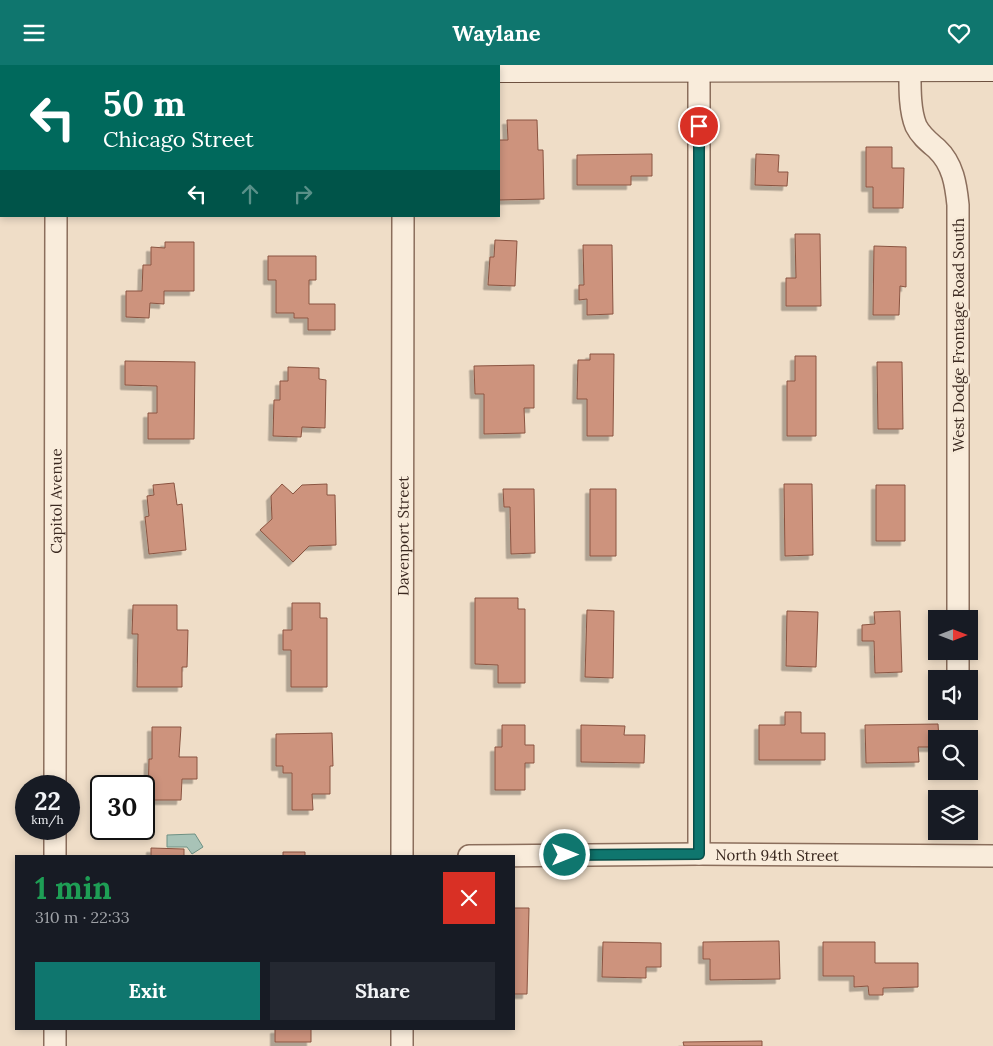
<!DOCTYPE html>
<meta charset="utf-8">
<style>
:root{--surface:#171b24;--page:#242831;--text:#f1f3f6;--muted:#9ea1a6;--accent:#0f766e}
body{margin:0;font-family:Lora,serif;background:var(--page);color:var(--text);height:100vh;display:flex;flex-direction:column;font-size:19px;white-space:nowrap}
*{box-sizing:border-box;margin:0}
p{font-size:16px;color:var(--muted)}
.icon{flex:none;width:28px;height:28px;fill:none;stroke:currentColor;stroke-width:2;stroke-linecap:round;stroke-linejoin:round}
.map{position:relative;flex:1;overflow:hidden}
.sheet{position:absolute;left:15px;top:790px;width:500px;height:175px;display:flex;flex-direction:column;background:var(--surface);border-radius:0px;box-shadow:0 2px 8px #0003}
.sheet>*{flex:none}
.banner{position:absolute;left:0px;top:0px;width:500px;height:152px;box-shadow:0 2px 8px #0003;background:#00695c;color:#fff;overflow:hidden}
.needle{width:32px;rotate:90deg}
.controls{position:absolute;left:928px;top:545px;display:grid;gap:10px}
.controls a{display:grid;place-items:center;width:50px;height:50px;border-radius:0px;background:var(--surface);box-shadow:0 2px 8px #0003;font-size:25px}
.speed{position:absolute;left:15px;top:710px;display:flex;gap:10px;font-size:25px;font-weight:700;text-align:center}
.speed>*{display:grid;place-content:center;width:65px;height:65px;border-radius:50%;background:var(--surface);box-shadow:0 2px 8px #0003;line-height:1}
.speed small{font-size:12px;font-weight:400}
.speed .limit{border:2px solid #111;border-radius:8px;background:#fff;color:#111}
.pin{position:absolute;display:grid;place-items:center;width:42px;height:42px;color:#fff;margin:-21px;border:2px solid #fff;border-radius:50%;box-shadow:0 1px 5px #0007}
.me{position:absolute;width:55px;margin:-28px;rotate:90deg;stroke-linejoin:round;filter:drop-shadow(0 0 4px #0008)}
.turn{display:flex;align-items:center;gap:18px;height:105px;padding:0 20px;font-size:22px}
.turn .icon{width:65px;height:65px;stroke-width:2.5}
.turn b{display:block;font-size:35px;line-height:42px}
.lanes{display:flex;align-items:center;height:48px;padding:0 20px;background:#0003;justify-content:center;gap:25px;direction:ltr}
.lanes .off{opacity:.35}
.round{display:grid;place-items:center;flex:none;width:52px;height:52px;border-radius:0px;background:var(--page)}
.headline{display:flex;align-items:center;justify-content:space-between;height:85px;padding:0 20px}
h1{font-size:30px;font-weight:700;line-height:38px;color:#1e9e55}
.cta{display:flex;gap:10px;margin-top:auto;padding:10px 20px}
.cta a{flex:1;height:58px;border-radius:0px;background:var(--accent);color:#fff;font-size:20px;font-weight:700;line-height:58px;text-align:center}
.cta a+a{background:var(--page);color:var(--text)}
header{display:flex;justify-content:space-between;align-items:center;height:65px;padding:0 20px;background:var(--accent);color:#fff;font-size:22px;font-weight:700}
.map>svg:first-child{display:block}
.water{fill:#a8c3b7;stroke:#6e9184}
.building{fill:#cd937d;stroke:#8a5441;filter:url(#shadow)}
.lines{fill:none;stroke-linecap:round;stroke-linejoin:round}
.street-casing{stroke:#8b6e5c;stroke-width:24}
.secondary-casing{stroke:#6d503f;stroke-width:30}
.street{stroke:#f9ecdb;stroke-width:21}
.secondary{stroke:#f9ecdb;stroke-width:28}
.route-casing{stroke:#0a4d48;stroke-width:12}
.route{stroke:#0f766e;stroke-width:9}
.labels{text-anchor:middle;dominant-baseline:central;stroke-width:5;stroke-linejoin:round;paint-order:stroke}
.street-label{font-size:15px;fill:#3b2920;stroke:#f6e9d7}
</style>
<header><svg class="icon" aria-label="menu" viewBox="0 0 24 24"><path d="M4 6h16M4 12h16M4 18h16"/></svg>Waylane<svg class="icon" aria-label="heart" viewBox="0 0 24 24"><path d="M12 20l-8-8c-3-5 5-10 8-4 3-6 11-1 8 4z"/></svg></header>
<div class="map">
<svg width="993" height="981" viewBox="0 0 993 981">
<defs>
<filter id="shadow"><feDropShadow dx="-4.5" dy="4.5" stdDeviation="0" flood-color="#0004"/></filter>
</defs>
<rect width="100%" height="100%" fill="#efddc7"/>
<path class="water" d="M195,769L203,782L192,789L187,782H167V770Z"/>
<path class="building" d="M507,55H537L538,85H543L544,134L499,135V75H508Z
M866,82H892V103H904L903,143H873V122H866Z
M652,89V111H631V120H577V90Z
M756,89L779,90L778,107H788L787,121L755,120Z
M795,169H820L821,241H786V213H796Z
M495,175L517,176L515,221L488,220L490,192H494Z
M165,177H194V226H164V239L150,238L149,253L126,252V226H142L143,200H151V182L165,183Z
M583,180H612L613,249L587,250V234L579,235V220H584Z
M874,181L906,182V222L900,221L899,250H873Z
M268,191H316V215H309V239H335V265H308V253H294V248H276V215H268Z
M590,289H614L613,371H587V334H577L578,295H590Z
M795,291H816V371H787V316H795Z
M125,296L195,297L194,374H148V348H157V321L125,320Z
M877,297H902L903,364H878Z
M534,300V343H524L525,368L484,369V329H475L474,301Z
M288,302L319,303V314L326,315L325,363L302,362L301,372L273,371L274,335H280V316H288Z
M174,418L177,440L182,439L186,485L149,489L145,452L149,451L147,431L154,430L153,420Z
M282,419L293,429L302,420L327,419V430H335L336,480L309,481L293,497L260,465L272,454L271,431Z
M784,419H812L813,490L785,491Z
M876,420H905V476H876Z
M503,424H534L535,488L511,489L510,442H504Z
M590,424H616V491H590Z
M475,533H518V544H525V618H498V600L475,599Z
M292,538H320V553H327V622H291V585H283V565H292Z
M133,540H177V565H188L187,602H182V622H137L138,569H132Z
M587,545L614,546L613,613L585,612Z
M787,546L818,547L816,602L786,601Z
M900,546L902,607L875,608L874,576H862V560L875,559L874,547Z
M785,647H801V668H825V695H759V660H785Z
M938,659L939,674H936V682H918L919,697L866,698L865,660Z
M502,660H525V680H534V698H525V725H495V682H502Z
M581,660L625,661L624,670H645L644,698L581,697Z
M152,662H181L179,692H197V714H182L181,735H148L149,694H152Z
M332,668L333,701H330V729H312L313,745H292V708H283V701H276V669Z
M151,783L184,784V791H151Z
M283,787H305V791H283Z
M514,843H529L527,929H514Z
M779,876L780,914L710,915V894H703V877Z
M603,877L661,878V902H646V913L602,912Z
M823,877H875V898H918V922L883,923V930H869L868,921L854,922V911H823Z
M275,964H311V977H275Z
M762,976V981H684L683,977Z"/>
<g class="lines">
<g class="street-casing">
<g id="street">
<path d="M910,0C910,19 909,44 916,61C921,71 929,77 937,84C953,99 956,120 958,140V554"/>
<path d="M56,1V0"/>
<path d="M958,614V586"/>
<path id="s1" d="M55,721L56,151"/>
<path d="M699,789V3"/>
<path d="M55,791V764"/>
<path id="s2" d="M402,791L403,151"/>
<path id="s3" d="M469,791L699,789L993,791"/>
<path d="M55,981V964"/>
<path d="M402,981V964"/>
</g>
</g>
<g class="secondary-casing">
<path id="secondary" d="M278,0L303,1
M499,3L993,2"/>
</g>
<use href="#street" class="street"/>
<use href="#secondary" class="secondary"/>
</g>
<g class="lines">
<g class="route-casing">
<path id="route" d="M565,790L699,789V61"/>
</g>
<use href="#route" class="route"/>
</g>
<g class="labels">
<g class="street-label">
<text transform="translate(958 270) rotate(-90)">West Dodge Frontage Road South</text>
<text stroke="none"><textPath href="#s1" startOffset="285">Capitol Avenue</textPath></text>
<text stroke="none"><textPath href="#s2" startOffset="320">Davenport Street</textPath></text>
<text stroke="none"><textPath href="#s3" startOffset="308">North 94th Street</textPath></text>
</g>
</g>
</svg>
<div class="controls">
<a><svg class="needle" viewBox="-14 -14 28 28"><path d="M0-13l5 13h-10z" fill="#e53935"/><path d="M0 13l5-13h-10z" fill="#9ea1a6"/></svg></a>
<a><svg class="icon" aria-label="sound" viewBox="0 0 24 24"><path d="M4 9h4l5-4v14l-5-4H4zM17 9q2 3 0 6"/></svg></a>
<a><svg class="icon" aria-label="search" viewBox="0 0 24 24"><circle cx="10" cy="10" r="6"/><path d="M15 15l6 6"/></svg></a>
<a><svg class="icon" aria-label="layers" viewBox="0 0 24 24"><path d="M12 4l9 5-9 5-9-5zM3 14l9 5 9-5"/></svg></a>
</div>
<div class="speed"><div>22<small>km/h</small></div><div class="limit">30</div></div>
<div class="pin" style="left:699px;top:61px;background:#d93025"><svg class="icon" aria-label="arrive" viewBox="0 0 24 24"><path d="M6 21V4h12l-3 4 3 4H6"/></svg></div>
<svg class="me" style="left:565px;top:790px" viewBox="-20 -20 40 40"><circle r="17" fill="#0f766e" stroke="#fff" stroke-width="3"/><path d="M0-11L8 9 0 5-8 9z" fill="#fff"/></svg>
<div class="banner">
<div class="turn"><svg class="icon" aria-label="left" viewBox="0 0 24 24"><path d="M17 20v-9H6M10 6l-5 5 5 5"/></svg><div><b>50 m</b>Chicago Street</div></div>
<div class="lanes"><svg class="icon" aria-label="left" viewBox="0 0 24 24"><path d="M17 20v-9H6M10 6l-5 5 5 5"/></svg><svg class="icon off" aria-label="ahead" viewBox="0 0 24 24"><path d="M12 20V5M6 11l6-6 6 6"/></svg><svg class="icon off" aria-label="right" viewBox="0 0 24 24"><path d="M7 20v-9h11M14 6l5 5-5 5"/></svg></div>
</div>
<section class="sheet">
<div class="headline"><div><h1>1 min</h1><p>310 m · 22:33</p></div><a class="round" style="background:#d93025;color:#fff"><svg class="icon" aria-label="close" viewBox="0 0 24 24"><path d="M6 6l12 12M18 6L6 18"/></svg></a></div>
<div class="cta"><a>Exit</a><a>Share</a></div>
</section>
</div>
